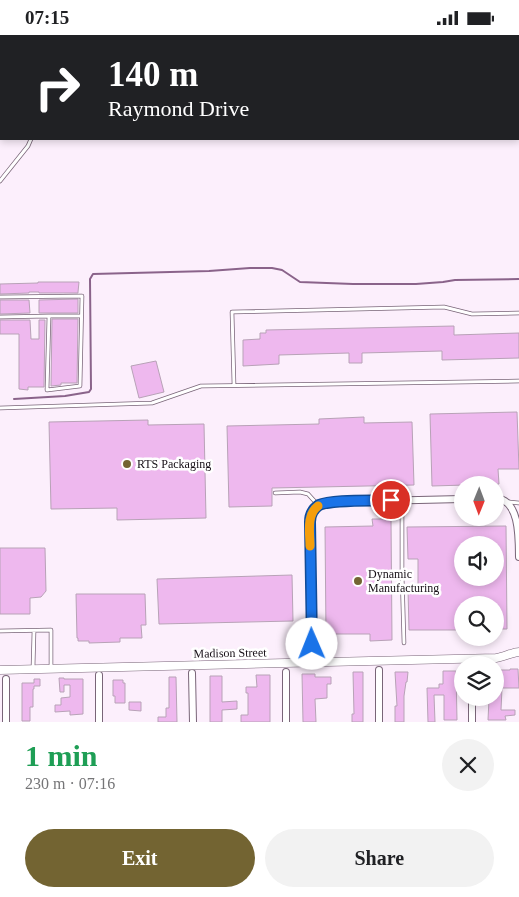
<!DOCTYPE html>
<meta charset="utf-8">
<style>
:root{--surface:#fff;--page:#f2f2f2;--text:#202124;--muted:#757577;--accent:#736432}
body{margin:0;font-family:"Times New Roman",serif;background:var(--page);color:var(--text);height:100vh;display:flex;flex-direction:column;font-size:19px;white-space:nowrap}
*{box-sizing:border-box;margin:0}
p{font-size:16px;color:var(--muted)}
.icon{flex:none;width:28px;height:28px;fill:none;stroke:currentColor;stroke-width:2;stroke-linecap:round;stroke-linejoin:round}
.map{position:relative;height:687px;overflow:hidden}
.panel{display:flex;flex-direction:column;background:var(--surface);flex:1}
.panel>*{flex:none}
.top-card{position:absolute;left:0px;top:0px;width:520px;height:105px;box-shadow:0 2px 8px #0003;background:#202124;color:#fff;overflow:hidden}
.needle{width:32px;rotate:181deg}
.controls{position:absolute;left:454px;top:441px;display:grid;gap:10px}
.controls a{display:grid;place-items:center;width:50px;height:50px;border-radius:50%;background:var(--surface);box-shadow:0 2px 8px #0003;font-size:25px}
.pin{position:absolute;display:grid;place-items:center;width:42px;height:42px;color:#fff;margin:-21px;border:2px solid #fff;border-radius:50%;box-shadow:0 1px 5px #0007}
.me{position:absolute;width:55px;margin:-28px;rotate:359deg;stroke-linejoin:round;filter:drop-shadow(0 0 4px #0008)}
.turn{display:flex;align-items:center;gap:18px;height:105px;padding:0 25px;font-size:22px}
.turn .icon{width:65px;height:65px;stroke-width:2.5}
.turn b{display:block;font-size:35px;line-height:42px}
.round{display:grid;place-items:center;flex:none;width:52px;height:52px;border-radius:26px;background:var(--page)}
.summary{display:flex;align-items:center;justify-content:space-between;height:85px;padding:0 25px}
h1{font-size:30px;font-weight:700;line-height:38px;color:#1e9e55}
.button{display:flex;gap:10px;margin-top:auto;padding:10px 25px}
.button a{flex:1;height:58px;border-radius:30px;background:var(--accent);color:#fff;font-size:20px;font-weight:700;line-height:58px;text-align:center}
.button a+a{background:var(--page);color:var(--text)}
.status{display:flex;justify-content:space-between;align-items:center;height:35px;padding:0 25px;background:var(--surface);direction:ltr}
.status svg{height:14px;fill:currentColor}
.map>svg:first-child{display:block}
.water{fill:#bb87bb;stroke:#8a638a}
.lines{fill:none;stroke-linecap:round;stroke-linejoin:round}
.stream{stroke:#8a638a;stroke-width:2}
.building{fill:#eeb8ee;stroke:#b8a2b7;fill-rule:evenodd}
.service-casing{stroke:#796578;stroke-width:4.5}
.minor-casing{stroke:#796578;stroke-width:8}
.tertiary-casing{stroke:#796578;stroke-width:9}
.service{stroke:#fff;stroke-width:3}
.minor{stroke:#fff;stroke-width:6}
.tertiary{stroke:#fff;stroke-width:8}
.route-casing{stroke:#114b97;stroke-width:12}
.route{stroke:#1a73e8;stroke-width:9}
.slow{stroke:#f59e0b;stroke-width:9}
.poi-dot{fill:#736432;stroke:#fff;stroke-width:2}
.labels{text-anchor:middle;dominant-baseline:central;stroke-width:5;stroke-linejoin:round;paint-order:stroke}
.poi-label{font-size:12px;fill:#160f16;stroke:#fff;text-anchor:start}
.street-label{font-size:12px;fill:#160f16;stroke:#fff}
</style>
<div class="status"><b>07:15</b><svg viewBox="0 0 49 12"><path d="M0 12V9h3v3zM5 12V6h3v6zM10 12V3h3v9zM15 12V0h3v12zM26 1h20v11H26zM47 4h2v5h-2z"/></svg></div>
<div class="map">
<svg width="519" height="687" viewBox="0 0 519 687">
<rect width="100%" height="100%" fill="#fceffc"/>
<path class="water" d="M1,2V99L0,100V3Z"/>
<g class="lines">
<path class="stream" d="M14,364L65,361L89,357L91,354L90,244L93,239L209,236L250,233H272L282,235L300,247L353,249H416L443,247L455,245L519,244"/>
</g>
<path class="building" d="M38,247H79L78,257V258H39V257H29V258L0,259V249L38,248Z
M78,264V278H39V265Z
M0,265H29L30,278L0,279Z
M52,284H78L77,348H61V350L51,351Z
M0,285H30L31,304H39V285H45L44,352H28V355L19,354V299H0Z
M454,291V300L519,298V323L442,325V316L362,318V328H349V318L279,320V329L243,331V305L260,304V298H266V295Z
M156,326L164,357L139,363L131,331Z
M517,377L519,434H498L499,449L432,451L430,379Z
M364,382V388L412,387L414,450L272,453V471L229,472L227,391L319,389V384Z
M148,385V390L204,389L206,483L117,485V473L51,474L49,387Z
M372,484H391L392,605L370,606V599H326L325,492L373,491Z
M506,491L507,594H495V570H462V595H409L408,554H418V524H408L407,492ZM462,510H495V542H462Z
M0,513H45L46,556L41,562L30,563V579H0Z
M292,540L293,586L159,589L157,544Z
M76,559H145L146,590H141L142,603H120V607L89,608V606H78V603H77Z
M510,634H518L519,653H502L501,675H515V680L505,681L506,685H488L489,664H495V635H510Z
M443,636H456L457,685H444V660H434L435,687H428L427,653H439V649H443Z
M353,637H363V687H352V679H354Z
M395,637H408L407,647H406L404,661V687H395V671H397Z
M302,639H315V642H331V649H327V663L315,664L316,687H303Z
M256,640H270V687H241V680H248V658H246V652H257Z
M210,641H222V667L237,666V674L222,675V687H210Z
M169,642H176L177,687H158V682H166V673H169Z
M59,643H64V644H83V679L70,680V676L55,677V670H61V663L70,662V650H64V657H60Z
M34,644H40V651H34V654H33V672H30V686H22V648H34Z
M113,645H123V648H125V668H115V661H113Z
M129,667H141V676L129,675Z"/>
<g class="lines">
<g class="service-casing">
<path id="service" d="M74,0V1
M103,1L104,0
M0,146L28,111L31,104
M0,262L82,261L80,351L47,355L49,281L0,282
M49,281H81
M234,350L232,277L444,272L472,279L519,278
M0,373L152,368L201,351L519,346
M275,458L300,457L308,459L318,470
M402,466V538L404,608
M509,467L519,468
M0,596L51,595V633
M33,633L34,596"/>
</g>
<g class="minor-casing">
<path id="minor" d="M495,463C519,464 519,500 519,522
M312,627L309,487C310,474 320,469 332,467L462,464
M379,635V687
M286,637V687
M192,638L193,687
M99,640V687
M6,644V687
M472,662V687"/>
</g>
<g class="tertiary-casing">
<path id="tertiary" d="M0,635L496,623C504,622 513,617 519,617"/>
</g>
<use href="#service" class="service"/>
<use href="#minor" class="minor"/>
<use href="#tertiary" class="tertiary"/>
</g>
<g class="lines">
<g class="route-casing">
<path id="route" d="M312,609L310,487C310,480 313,474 319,470C332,464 375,466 391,465"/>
</g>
<use href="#route" class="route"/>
<path class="slow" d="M310,511C310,498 306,480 318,471"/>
</g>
<g class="poi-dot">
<circle cx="127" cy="429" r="5"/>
<circle cx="358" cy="546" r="5"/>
</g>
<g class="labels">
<g class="poi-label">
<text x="137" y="429">RTS Packaging</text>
<text x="368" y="539">Dynamic<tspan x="368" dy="14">Manufacturing</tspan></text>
</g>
<g class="street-label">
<text transform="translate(230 618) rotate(-1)">Madison Street</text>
</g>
</g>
</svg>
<div class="controls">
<a><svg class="needle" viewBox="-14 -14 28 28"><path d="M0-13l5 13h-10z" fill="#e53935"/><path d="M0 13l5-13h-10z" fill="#757577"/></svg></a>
<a><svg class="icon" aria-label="sound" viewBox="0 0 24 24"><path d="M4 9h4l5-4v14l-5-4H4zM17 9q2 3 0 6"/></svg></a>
<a><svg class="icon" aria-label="search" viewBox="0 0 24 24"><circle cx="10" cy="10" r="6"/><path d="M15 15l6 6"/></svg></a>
<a><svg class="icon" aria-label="layers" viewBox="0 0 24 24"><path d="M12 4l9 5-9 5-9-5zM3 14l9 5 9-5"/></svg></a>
</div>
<div class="pin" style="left:391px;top:465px;background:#d93025"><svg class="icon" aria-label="arrive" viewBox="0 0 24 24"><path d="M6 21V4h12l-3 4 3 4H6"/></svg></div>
<svg class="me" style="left:312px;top:609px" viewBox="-20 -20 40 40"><circle r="19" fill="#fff"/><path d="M0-13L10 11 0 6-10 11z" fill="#1a73e8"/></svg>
<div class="top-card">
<div class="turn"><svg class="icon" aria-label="right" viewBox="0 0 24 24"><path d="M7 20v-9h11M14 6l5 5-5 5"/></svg><div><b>140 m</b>Raymond Drive</div></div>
</div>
</div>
<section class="panel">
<div class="summary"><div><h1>1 min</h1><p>230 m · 07:16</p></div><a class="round"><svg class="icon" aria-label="close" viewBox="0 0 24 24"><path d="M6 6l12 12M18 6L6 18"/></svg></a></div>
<div class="button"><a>Exit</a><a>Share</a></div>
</section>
